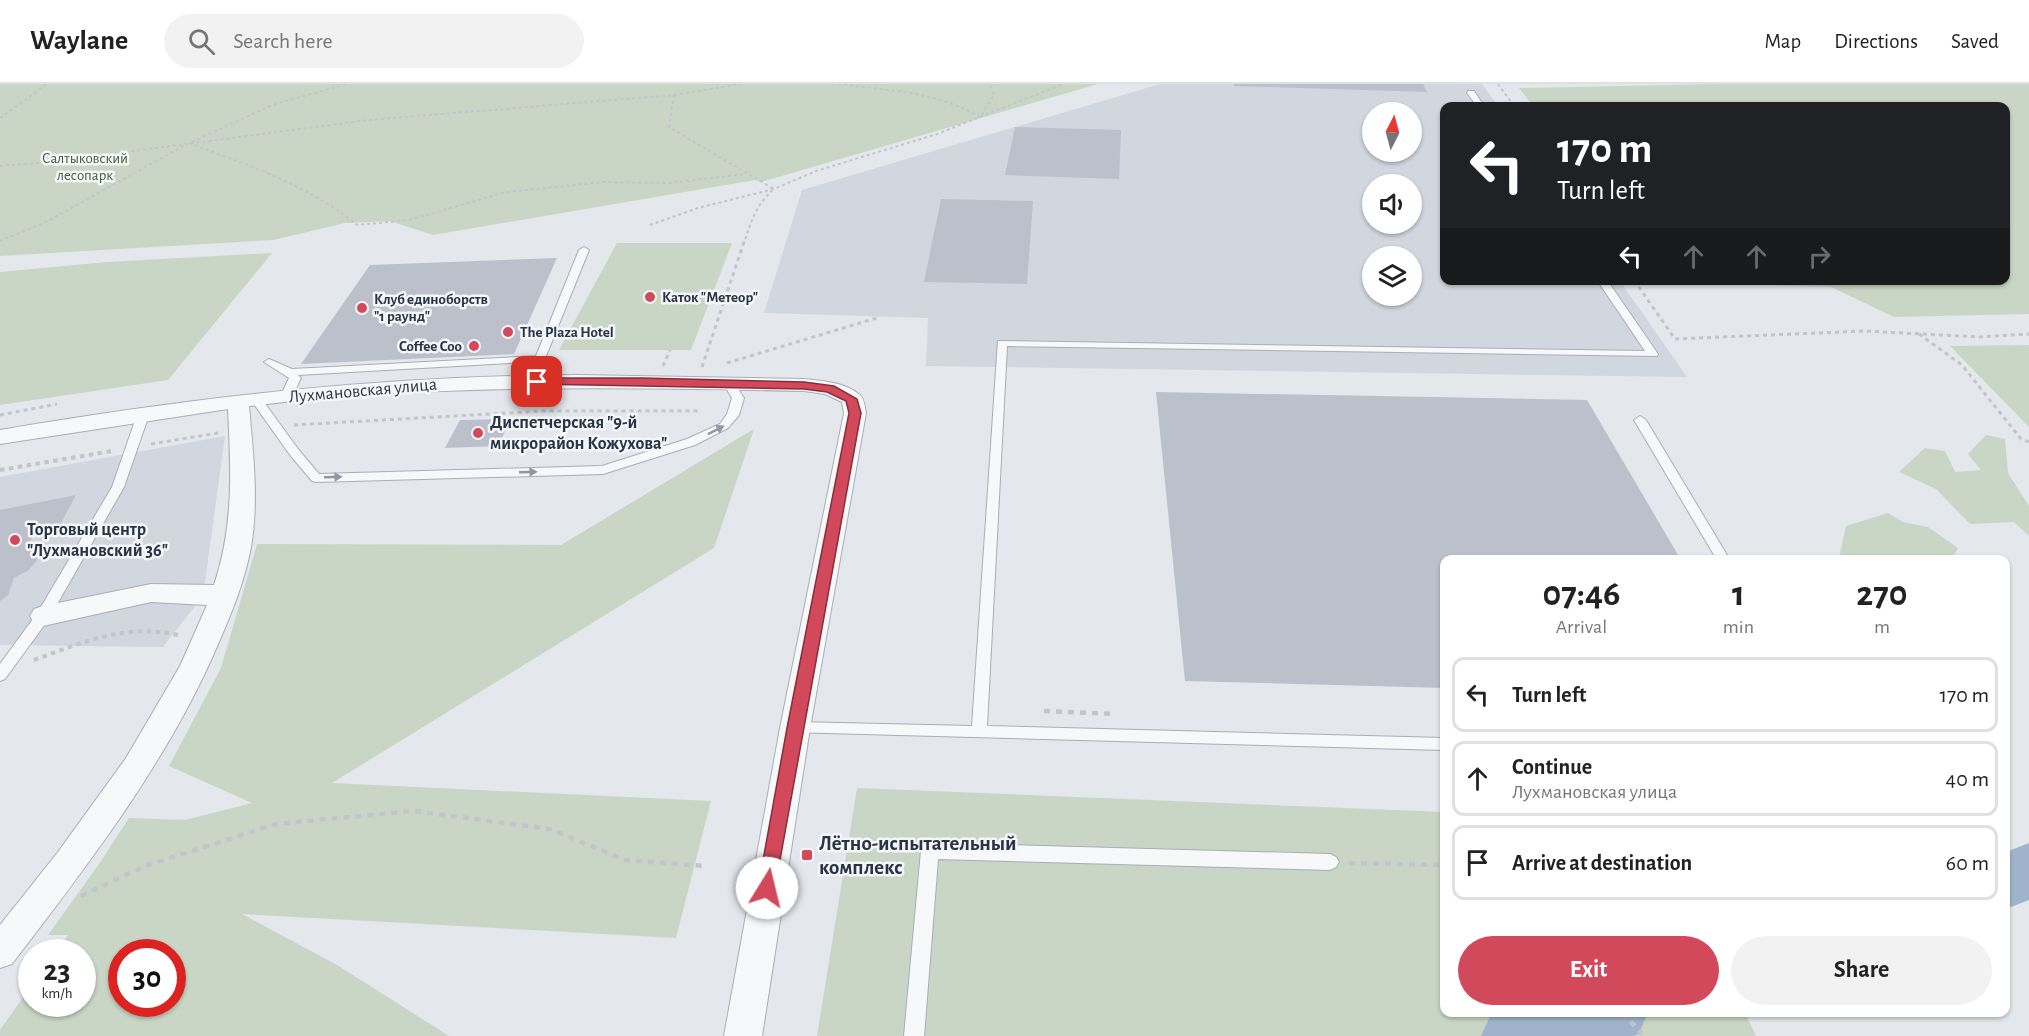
<!DOCTYPE html>
<meta charset="utf-8">
<style>
:root{--surface:#fff;--page:#f2f2f2;--text:#222;--muted:#767676;--line:#e0e0e0;--accent:#d1495b}
body{margin:0;font-family:"Alegreya Sans",sans-serif;background:var(--page);color:var(--text);height:100vh;display:flex;flex-direction:column;font-size:22px;white-space:nowrap}
*{box-sizing:border-box;margin:0}
p{font-size:20px;color:var(--muted)}
.icon{flex:none;width:33px;height:33px;fill:none;stroke:currentColor;stroke-width:2;stroke-linecap:round;stroke-linejoin:round}
.map{position:relative;flex:1;overflow:hidden}
.side{position:absolute;left:1440px;top:471px;width:570px;height:462px;display:flex;flex-direction:column;background:var(--surface);border-radius:12px;box-shadow:0 2px 4px #0004}
.side>*{flex:none}
.top-card{position:absolute;left:1440px;top:18px;width:570px;height:183px;border-radius:12px;box-shadow:0 2px 4px #0004;background:#202124;color:#fff;overflow:hidden}
.needle{width:39px;rotate:6deg}
.controls{position:absolute;left:1362px;top:18px;display:grid;gap:12px}
.controls a{display:grid;place-items:center;width:60px;height:60px;border-radius:50%;background:var(--surface);box-shadow:0 2px 4px #0004;font-size:30px}
.speed{position:absolute;left:18px;top:855px;display:flex;gap:12px;font-size:30px;font-weight:700;text-align:center}
.speed>*{display:grid;place-content:center;width:78px;height:78px;border-radius:50%;background:var(--surface);box-shadow:0 2px 4px #0004;line-height:1}
.speed small{font-size:15px;font-weight:400}
.speed .limit{border:9px solid #d22;background:#fff;color:#111}
.pin{position:absolute;display:grid;place-items:center;width:51px;height:51px;color:#fff;margin:-26px;border-radius:12px;box-shadow:0 3px 9px #0006}
.me{position:absolute;width:66px;margin:-33px;rotate:9deg;stroke-linejoin:round;filter:drop-shadow(0 0 4px #0008)}
.turn{display:flex;align-items:center;gap:21px;height:126px;padding:0 18px;font-size:27px}
.turn .icon{width:78px;height:78px;stroke-width:2.5}
.turn b{display:block;font-size:42px;line-height:51px}
.lanes{display:flex;align-items:center;height:57px;padding:0 18px;background:#0003;justify-content:center;gap:30px;direction:ltr}
.lanes .off{opacity:.35}
.eta{display:flex;justify-content:space-evenly;align-items:center;height:102px;text-align:center}
.eta b{font-size:36px;font-weight:600;line-height:42px}
.cta{display:flex;gap:12px;margin-top:auto;padding:12px 18px}
.cta a{flex:1;height:69px;border-radius:36px;background:var(--accent);color:#fff;font-size:24px;font-weight:600;line-height:69px;text-align:center}
.cta a+a{background:var(--page);color:var(--text)}
ul{padding:0;list-style:none}
li{display:flex;align-items:center;gap:18px;height:75px;margin:0 12px 9px;padding:0 6px;border:3px solid var(--line);border-radius:12px}
li div{flex:1}
li b{display:block;font-size:22px}
li em{font-style:normal}
header{display:flex;align-items:center;gap:36px;box-sizing:border-box;height:84px;padding:0 30px;background:var(--surface);border-bottom:2px solid var(--line)}
header strong{font-size:28px}
nav{display:flex;gap:33px;margin-inline-start:auto;font-size:21px}
.search{width:420px;height:54px;background:var(--page);display:flex;align-items:center;gap:15px;box-sizing:border-box;padding:0 21px;border-radius:33px;color:var(--muted);font-size:22px}
.map>svg:first-child{display:block}
.built{fill:#d2d6de;fill-rule:evenodd}
.green{fill:#c9d6c5;fill-rule:evenodd}
.lines{fill:none;stroke-linecap:round;stroke-linejoin:round}
.river{fill:#9fb4cc;fill-rule:evenodd}
.building{fill:#bbc0ca}
.service-casing{stroke:#a9aeb7;stroke-width:2}
.minor-casing{stroke:#a9aeb7;stroke-width:2}
.path-far3{stroke:#c2c5cb;stroke-width:2;stroke-dasharray:3 3;stroke-linecap:butt}
.path-far2{stroke:#c2c5cb;stroke-width:3;stroke-dasharray:4 4;stroke-linecap:butt}
.path-far1{stroke:#c2c5cb;stroke-width:4;stroke-dasharray:4.5 4.5;stroke-linecap:butt}
.path{stroke:#c2c5cb;stroke-width:4.5;stroke-dasharray:6 6;stroke-linecap:butt}
.service{fill:#f7f8fa;fill-rule:evenodd}
.minor{fill:#f7f8fa;fill-rule:evenodd}
.oneway{fill:#9196a0}
.route{fill:#d1495b;stroke:#882f3b;stroke-width:1.5}
.poi-dot{fill:#d1495b;stroke:#f4f6f9;stroke-width:2}
.labels{text-anchor:middle;dominant-baseline:central;stroke-width:5;stroke-linejoin:round;paint-order:stroke}
.far-park-label{font-size:15px;fill:#3f6138;stroke:#f4f6f9}
.far-poi-label{font-size:15px;font-weight:bold;fill:#2b3445;stroke:#f4f6f9;text-anchor:start}
.street-label{font-size:18px;fill:#2b3445;stroke:#f4f6f9}
.poi-label{font-size:18px;font-weight:bold;fill:#2b3445;stroke:#f4f6f9;text-anchor:start}
.near-poi-label{font-size:21px;font-weight:bold;fill:#2b3445;stroke:#f4f6f9;text-anchor:start}
</style>
<header>
<strong>Waylane</strong>
<div class="search"><svg class="icon" aria-label="search" viewBox="0 0 24 24"><circle cx="10" cy="10" r="6"/><path d="M15 15l6 6"/></svg>Search here</div>
<nav><a>Map</a><a>Directions</a><a>Saved</a></nav>
</header>
<div class="map">
<svg width="2029" height="952" viewBox="0 0 2029 952">
<rect width="100%" height="100%" fill="#e4e7ec"/>
<path class="built" d="M1160,0H1482L1498,22H1444V196L1620,197L1687,293L926,282L928,234L764,229L802,106ZM1372,28H1412V68H1372ZM1372,100H1412V140H1372ZM1372,172H1412V212H1372Z
M225,352L203,512L163,563L0,561V393Z"/>
<path class="green" d="M0,0H1098L761,98L755,96L433,151L390,137L345,139L273,156L0,172Z
M1718,0H2029V230L1894,233L1831,203L1655,197L2006,196V22H1533L1519,4Z
M617,159H732L691,266H559Z
M272,169L168,296L0,321V188L107,178Z
M2029,261V343L1950,262Z
M754,345L714,464L332,699L711,717L676,854L242,830L337,881L449,952H0V946L31,902L32,920H82V868H56L68,851H48L99,780L129,734L185,736L252,719L169,682L221,584L257,460L561,461ZM172,868V920H122V868Z
M1986,351L2005,355L2008,389L2029,422V452L2014,438L1970,440L1936,405L1899,388L1925,364L1945,367L1955,388L1981,386L1968,370Z
M1888,429L1903,438L1928,443L1958,464L1952,475H1844L1840,469L1846,442Z
M857,704L1444,728V928L1745,929L1756,952H817Z"/>
<g class="lines">
<path class="river" d="M2029,759V816L2006,825V768Z
M1648,928L1639,950L1634,952H1481L1492,928Z"/>
</g>
<path class="building" d="M1234,0H1423L1427,8L1234,2Z
M1015,43L1121,46L1119,95L1005,91Z
M941,115L1033,117L1027,200L924,198Z
M557,174L514,270L301,280L370,181Z
M1156,308L1587,316L1681,476H1444V604L1185,597Z
M511,335L498,362L445,364L460,336Z
M76,411L60,441L35,447L26,466L35,469L37,476L29,486L14,494L8,511L0,517V426Z"/>
<g class="lines">
<g class="service-casing">
<path id="service" d="M1468,7H1474L1484,22H1477L1467,9Z
M584,163L589,166L544,277L298,291L301,294L292,313L286,316L280,313L289,294L264,278L269,275L292,285L536,272L579,166Z
M1597,196H1607L1658,270L1657,272L1007,262L987,642L1444,654V666L789,648L787,644L789,640L795,638L972,642L998,257L1645,267Z
M729,296L733,297L744,314L739,331L728,344L695,361L603,390L316,398L312,397L290,371L251,316L257,313L261,314L298,365L319,390L602,382L687,355L720,340L727,330L732,314L723,299Z
M143,328L149,331L124,403L48,536L5,595L0,597V580L38,528L112,403L137,331Z
M1640,332L1646,336L1730,476H1717L1634,336Z
M930,759L1330,770L1336,773L1339,778L1336,783L1330,786L938,775L924,952H904L921,767L924,762Z"/>
</g>
<g class="minor-casing">
<path id="minor" d="M577,291L804,295C822,297 845,298 860,311C864,315 865,323 866,329L810,644L762,952H724L780,644L844,329L842,318L825,310L804,307C619,303 434,300 249,322C253,367 259,418 251,463C245,496 232,528 219,558C169,676 90,778 12,880L0,884V841L58,768L126,674L180,582L207,521L151,518L43,542L34,539L30,532L34,525L43,522L151,500L214,501C234,441 231,387 228,325L0,360V346C194,313 380,292 577,291Z"/>
</g>
<path class="path-far3" d="M838,0C886,6 938,8 980,33L994,11L990,0
M1498,0L1514,22
M674,11L669,43L774,105C756,120 751,138 744,159
M0,34L47,0
M192,58L272,21L346,0
M189,59C247,81 309,101 357,141L409,136L506,108L604,98L670,99L745,90
M0,82L51,78L368,36L674,11L741,0
M650,141L698,124L774,105L816,87L937,50L1063,0
M0,157L48,137L185,61"/>
<path class="path-far2" d="M1634,196L1675,255L1864,247L1980,253L2029,250
M1919,250L1962,281L2021,355L2029,358
M727,279L880,233
M663,282L670,266
M702,283L744,158
M0,331L57,320
M294,341L543,327H699
M151,360L218,349"/>
<path class="path-far1" d="M0,386L112,367
M34,576C83,558 129,538 182,552"/>
<path class="path" d="M1044,627L1115,630
M1349,779L1444,781
M81,812L145,782L276,740L413,727L550,745L625,776L704,782
M1623,928L1643,952"/>
<use href="#service" class="service"/>
<use href="#minor" class="minor"/>
</g>
<defs><path id="oneway-solid" d="M-6-.8H1V-3.2L6.5 0L1 3.2V.8H-6Z" transform="scale(1.5)"/></defs>
<g class="oneway">
<use href="#oneway-solid" transform="translate(716 346) rotate(-27)"/>
<use href="#oneway-solid" transform="translate(528 388) rotate(-2)"/>
<use href="#oneway-solid" transform="translate(333 393) rotate(-2)"/>
</g>
<path class="route" d="M537,294H642L804,298L834,302L857,315L861,329L774,809L767,812L761,809L758,804L787,644L849,329L846,317L827,308L804,305L533,300V295Z"/>
<g class="poi-dot">
<circle cx="650" cy="213" r="6"/>
<circle cx="362" cy="224" r="6"/>
<circle cx="508" cy="248" r="6"/>
<circle cx="474" cy="262" r="6"/>
<circle cx="478" cy="349" r="6"/>
<circle cx="15" cy="456" r="6"/>
<rect x="801" y="765" width="12" height="12" rx="3"/>
</g>
<g class="labels">
<g class="far-park-label">
<text x="85" y="74">Салтыковский<tspan x="85" dy="17">лесопарк</tspan></text>
</g>
<g class="far-poi-label">
<text x="662" y="213">Каток "Метеор"</text>
<text x="374" y="215">Клуб единоборств<tspan x="374" dy="17">"1 раунд"</tspan></text>
<text x="520" y="248">The Plaza Hotel</text>
<text x="462" y="262" text-anchor="end">Coffee Coo</text>
</g>
<g class="street-label">
<text transform="translate(363 307) rotate(-5)">Лухмановская улица</text>
</g>
<g class="poi-label">
<text x="490" y="339">Диспетчерская "9-й<tspan x="490" dy="21">микрорайон Кожухова"</tspan></text>
<text x="27" y="446">Торговый центр<tspan x="27" dy="21">"Лухмановский 36"</tspan></text>
</g>
<g class="near-poi-label">
<text x="819" y="759">Лётно-испытательный<tspan x="819" dy="24">комплекс</tspan></text>
</g>
</g>
</svg>
<div class="controls">
<a><svg class="needle" viewBox="-14 -14 28 28"><path d="M0-13l5 13h-10z" fill="#e53935"/><path d="M0 13l5-13h-10z" fill="#767676"/></svg></a>
<a><svg class="icon" aria-label="sound" viewBox="0 0 24 24"><path d="M4 9h4l5-4v14l-5-4H4zM17 9q2 3 0 6"/></svg></a>
<a><svg class="icon" aria-label="layers" viewBox="0 0 24 24"><path d="M12 4l9 5-9 5-9-5zM3 14l9 5 9-5"/></svg></a>
</div>
<div class="speed"><div>23<small>km/h</small></div><div class="limit">30</div></div>
<div class="pin" style="left:537px;top:298px;background:#d93025"><svg class="icon" aria-label="arrive" viewBox="0 0 24 24"><path d="M6 21V4h12l-3 4 3 4H6"/></svg></div>
<svg class="me" style="left:767px;top:804px" viewBox="-20 -20 40 40"><circle r="19" fill="#fff"/><path d="M0-13L10 11 0 6-10 11z" fill="#d1495b"/></svg>
<div class="top-card">
<div class="turn"><svg class="icon" aria-label="left" viewBox="0 0 24 24"><path d="M17 20v-9H6M10 6l-5 5 5 5"/></svg><div><b>170 m</b>Turn left</div></div>
<div class="lanes"><svg class="icon" aria-label="left" viewBox="0 0 24 24"><path d="M17 20v-9H6M10 6l-5 5 5 5"/></svg><svg class="icon off" aria-label="ahead" viewBox="0 0 24 24"><path d="M12 20V5M6 11l6-6 6 6"/></svg><svg class="icon off" aria-label="ahead" viewBox="0 0 24 24"><path d="M12 20V5M6 11l6-6 6 6"/></svg><svg class="icon off" aria-label="right" viewBox="0 0 24 24"><path d="M7 20v-9h11M14 6l5 5-5 5"/></svg></div>
</div>
<section class="side">
<div class="eta">
<div><b>07:46</b><p>Arrival</p></div>
<div><b>1</b><p>min</p></div>
<div><b>270</b><p>m</p></div>
</div>
<ul>
<li><svg class="icon" aria-label="left" viewBox="0 0 24 24"><path d="M17 20v-9H6M10 6l-5 5 5 5"/></svg><div><b>Turn left</b></div><em>170 m</em></li>
<li><svg class="icon" aria-label="ahead" viewBox="0 0 24 24"><path d="M12 20V5M6 11l6-6 6 6"/></svg><div><b>Continue</b><p>Лухмановская улица</p></div><em>40 m</em></li>
<li><svg class="icon" aria-label="arrive" viewBox="0 0 24 24"><path d="M6 21V4h12l-3 4 3 4H6"/></svg><div><b>Arrive at destination</b></div><em>60 m</em></li>
</ul>
<div class="cta"><a>Exit</a><a>Share</a></div>
</section>
</div>
